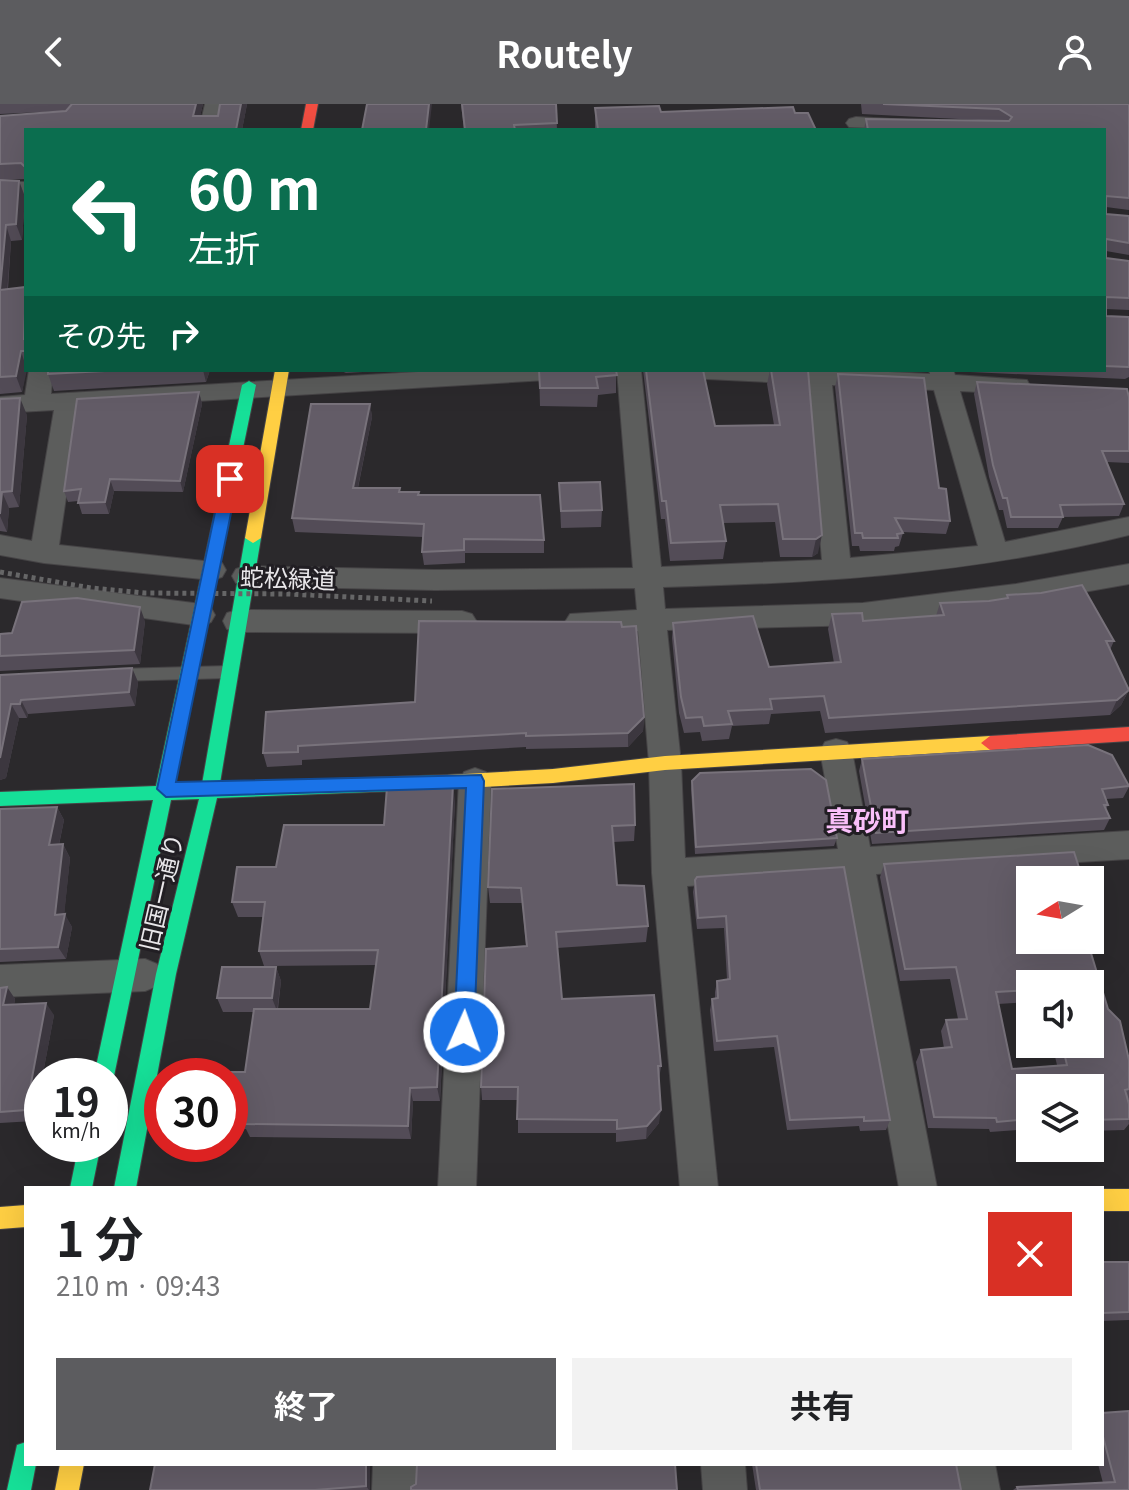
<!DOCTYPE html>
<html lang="ja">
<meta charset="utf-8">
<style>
:root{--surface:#fff;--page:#f2f2f2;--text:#202124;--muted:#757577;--accent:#5c5c5f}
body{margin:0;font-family:Georgia,"Noto Sans JP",serif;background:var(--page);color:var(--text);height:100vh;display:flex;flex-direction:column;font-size:30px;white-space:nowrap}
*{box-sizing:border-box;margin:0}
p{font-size:26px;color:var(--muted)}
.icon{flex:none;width:44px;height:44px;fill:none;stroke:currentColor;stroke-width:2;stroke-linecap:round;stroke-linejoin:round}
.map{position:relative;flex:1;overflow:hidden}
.details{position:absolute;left:24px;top:1082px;width:1080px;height:280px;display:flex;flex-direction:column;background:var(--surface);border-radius:0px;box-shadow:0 8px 32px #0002}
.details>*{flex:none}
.top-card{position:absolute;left:24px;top:24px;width:1082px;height:244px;border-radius:0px;box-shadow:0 8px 32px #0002;background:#0b6e4f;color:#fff;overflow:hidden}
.needle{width:52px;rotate:259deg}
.fabs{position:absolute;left:1016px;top:762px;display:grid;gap:16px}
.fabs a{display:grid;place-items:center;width:88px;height:88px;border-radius:0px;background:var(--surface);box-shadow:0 8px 32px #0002;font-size:40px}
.speed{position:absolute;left:24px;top:954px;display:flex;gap:16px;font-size:40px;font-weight:700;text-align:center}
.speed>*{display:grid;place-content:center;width:104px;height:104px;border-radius:50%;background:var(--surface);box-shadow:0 8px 32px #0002;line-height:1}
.speed small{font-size:20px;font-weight:400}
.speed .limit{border:12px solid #d22;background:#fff;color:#111}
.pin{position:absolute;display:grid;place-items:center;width:68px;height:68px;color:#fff;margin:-34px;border-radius:16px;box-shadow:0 4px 12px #0006}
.me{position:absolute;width:88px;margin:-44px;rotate:2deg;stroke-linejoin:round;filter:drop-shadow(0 0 6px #0008)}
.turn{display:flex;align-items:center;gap:28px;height:168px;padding:0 32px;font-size:36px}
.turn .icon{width:104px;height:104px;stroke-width:2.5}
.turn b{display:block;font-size:56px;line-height:68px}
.then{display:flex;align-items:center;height:76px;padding:0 32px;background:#0003;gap:16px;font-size:30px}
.round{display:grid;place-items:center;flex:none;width:84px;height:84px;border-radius:0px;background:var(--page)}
.head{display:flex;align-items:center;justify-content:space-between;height:136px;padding:0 32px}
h1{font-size:48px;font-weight:700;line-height:60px}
.action{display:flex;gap:16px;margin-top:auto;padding:16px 32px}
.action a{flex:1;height:92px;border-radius:0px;background:var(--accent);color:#fff;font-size:32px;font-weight:700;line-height:92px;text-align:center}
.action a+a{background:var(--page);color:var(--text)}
header{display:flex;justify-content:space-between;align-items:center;height:104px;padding:0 32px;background:var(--accent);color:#fff;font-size:36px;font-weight:700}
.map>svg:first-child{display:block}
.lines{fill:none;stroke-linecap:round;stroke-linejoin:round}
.lane-casing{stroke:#464446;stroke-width:2}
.street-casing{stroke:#464446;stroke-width:2}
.fast-casing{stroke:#464446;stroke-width:2}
.slow-casing{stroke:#464446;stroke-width:2}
.jam-casing{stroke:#464446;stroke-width:2}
.lane{fill:#5c5d5c;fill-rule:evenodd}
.street{fill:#5c5d5c;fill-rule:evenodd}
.fast{fill:#16e098;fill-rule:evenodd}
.slow{fill:#ffcf43;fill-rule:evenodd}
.jam{fill:#f24e42;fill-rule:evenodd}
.path-bridge{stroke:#666667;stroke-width:5;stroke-dasharray:4 4;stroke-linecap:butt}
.wall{fill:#534c57;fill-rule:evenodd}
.shaded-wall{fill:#3c373f}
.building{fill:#635c67;stroke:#78727b;stroke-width:2;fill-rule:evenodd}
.route{fill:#1a73e8;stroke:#114b97;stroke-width:2}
.labels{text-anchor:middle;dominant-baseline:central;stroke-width:6;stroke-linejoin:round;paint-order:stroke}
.street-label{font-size:24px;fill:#e9e7ea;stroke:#211e23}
.quarter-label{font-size:28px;font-weight:bold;fill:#fac0fa;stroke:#211e23}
</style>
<header><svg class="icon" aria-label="back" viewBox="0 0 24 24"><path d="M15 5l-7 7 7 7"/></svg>Routely<svg class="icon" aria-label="person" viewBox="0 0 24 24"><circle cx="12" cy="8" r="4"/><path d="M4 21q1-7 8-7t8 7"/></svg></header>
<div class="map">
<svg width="1129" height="1386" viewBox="0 0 1129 1386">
<rect width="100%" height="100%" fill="#2b292c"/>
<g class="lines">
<g class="lane-casing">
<path id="lane" d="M229,562L236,568L229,574L115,577L108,571L115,565Z"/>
</g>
<g class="street-casing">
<path id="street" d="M205,0H225L219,26H199Z
M856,13L909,16L919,22L916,26L849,23L846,19L849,15Z
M0,78H26V90H0Z
M29,266H53L51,290L451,266H592L589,271L580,274L79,304L59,441L222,459L226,466L222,473L212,476L44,459L0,451V431L32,437L54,306L0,309V293L25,291Z
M617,266H641L661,463L822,456L807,280L686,274L677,271L674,266H848L930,270L929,266H953L955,271L1027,276L1030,282L1027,288L1018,290L960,287L1005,438L1129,413V431C976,469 820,479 663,483L665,505L863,499L1016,480L1129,460V480L1016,500L863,521L667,526L681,659L685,754L838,745L820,647L825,638L836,635L847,638L852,647L870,743L1129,727V755L876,770L937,1084H899L843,772L687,782L718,1084H680L652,769L649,659L638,527L580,529L570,526L565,518L570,510L637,506L635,484L435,486L246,482L236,479L232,472L236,465L246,462L435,466L633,464ZM832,281L934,286L978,442L850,454Z
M0,474L201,500L211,504L215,511L211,518L201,522L0,494Z
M237,506L462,507L472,510L477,518L472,526L462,529L237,528L227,525L223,517L227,509Z
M475,664L486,668L491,677L476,1084H438L459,677L464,668Z
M145,855L157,860L163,871L157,882L145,887L0,893V861Z
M373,1360H417L416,1386H372Z
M701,1360H745L747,1386H703Z
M951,1360H995L1000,1386H956Z"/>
</g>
<g class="fast-casing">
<path id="fast" d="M249,277L256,281L174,681L202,680L245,434L253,429L261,434L220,679L447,671L453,673L456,678L453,683L447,685L217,694L176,870L136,1084H114L156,870L199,695L171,696L114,972L110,979V972H94L153,696L0,702V688L156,682L242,281Z
M79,1040H101L92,1084H70Z
M26,1338V1360H36L31,1386H7L17,1341Z"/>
</g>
<g class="slow-casing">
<path id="slow" d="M275,266H289L261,434L253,439L245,434Z
M990,632L999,639L990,646L665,666L553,679L447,685L441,683L438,678L441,673L447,671L553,665L665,652Z
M1102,1085H1129V1107H1102Z
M26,1101V1123L0,1125V1103Z
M60,1360H84L79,1386H55Z"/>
</g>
<g class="jam-casing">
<path id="jam" d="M306,0H318L313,26H301Z
M1129,623V637L990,646L981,639L990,632Z"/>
</g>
<use href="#lane" class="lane"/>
<use href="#street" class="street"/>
<use href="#fast" class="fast"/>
<use href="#slow" class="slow"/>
<use href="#jam" class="jam"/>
<path class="path-bridge" d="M0,468L91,484L145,489L288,490L432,497"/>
</g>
<path class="wall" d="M0,0H203L200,12H218L220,0H247L242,26H26V75L0,76V12L65,7L0,10Z
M461,0H556L557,26H464Z
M861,0H1129V106L1106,103V110L1129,112V151L1106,147V154L1129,157V206L1106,205V212L1129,213V273L1125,275L970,268V266H1104V26H864L866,15L997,17L862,10Z
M595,4L661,8L795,9L816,26H595Z
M0,76L19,77L25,93L22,136L11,137L8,185L26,183V266L22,288L0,290Z
M48,266H210L206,278L54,287L48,270Z
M339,266H396L346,269Z
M539,266H616V289L598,291L597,303L540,302Z
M643,266H703L715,322L774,321L767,280L770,266H808L818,449L812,453H780L775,418L723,419L726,437L723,455L670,457L665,415H661Z
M838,270L939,384L950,417L946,430L902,428L903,429L899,442L895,443L894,447H860L859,442H852L835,283Z
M977,278L1129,293V359L1107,358L1124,400L1119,412L1063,413L1058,424H1007L1003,406H999L989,373L974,290Z
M199,288L202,300L183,388L114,387L109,410H82L78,397L68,398L64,387Z
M0,295L27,311L19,403L9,404L7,428L0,427Z
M370,300L372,313L358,384L419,391L544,436V449H465V459L424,461L422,448L423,433L295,428L292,414Z
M559,379L602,406L601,423L561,424Z
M1007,491L1114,537L1110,546L1129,586L1121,601L1110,611L825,629L820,607L771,610L769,620L732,622L729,635L702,637L700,628L684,629L679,609L672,534L673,519L769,563L834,559L828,525L832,510L863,517L936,512L940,499L989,497L1006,494Z
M145,517L140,560L0,567V530Z
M132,564L138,578L135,602L28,610L27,614H19L6,674L0,676V571Z
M266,608L644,613L643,627L628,643L526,645V643L302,656V661L267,663L263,649Z
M862,655L1129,682V683L1123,694L1106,695L1108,701L1106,705L1110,714L1104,726L872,740L859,667Z
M692,677L837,734L834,742L695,750L691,685Z
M492,685L635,721L634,737L613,738L617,781L648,822L646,838L557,844L562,895L661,962L659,976V1019L646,1035L616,1038V1029H518V996H482L481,983L526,842L522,799H490L488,783Z
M455,697L440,997H413L411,1035L250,1033L246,1025H230V972L245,968L254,908H223L217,894L276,863L281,877L278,905H370L376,861L264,862L259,847L263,813H238L232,798L276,763L384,721Z
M57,703L64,716L59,741L63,740L70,754L64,810L72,823L66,855L0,858V705Z
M884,760L1030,776L1108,905L1129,956V995L1128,996L1129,1020L1124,1026L1090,1027V984H1030V1025L990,1028L989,1025L928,1024L916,958L921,946L944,944L941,927L946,916L958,915L950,875L900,877L880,773ZM1030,880H1090V940H1052L1057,961L1012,965L998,900L1030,898Z
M697,773L890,1016L886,1026L860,1027L859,1022L787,1026L774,943L714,947L710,906L712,895H715V888L717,877L727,875L724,824L697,825L693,788L695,776Z
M1090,796L1098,820L1090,832Z
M7,883L15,895L14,901L54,911L34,1017L0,1019V884Z
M1102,1158H1129V1216L1102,1217Z
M1102,1309L1129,1386H1013L1017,1383L1103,1379L1098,1360H1102Z
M370,1360V1386H150Z
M752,1360H956L961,1386H756Z"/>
<path class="shaded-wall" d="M196,0H203L197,26L193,12Z
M241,0H247L242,26H236Z
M429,0H432L429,26H426Z
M19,77L25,93L22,136L16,120Z
M6,121L11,137L6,202L0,186Z
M21,247L27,266L22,288L16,272Z
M203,266H210L206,278Z
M199,288L202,300L183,388L180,377Z
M20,294L27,311L19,403L12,387Z
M370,300L372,313L355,397L353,384Z
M110,375L114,387L109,410L105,398Z
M2,388L9,404L7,428L0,412Z
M822,431L818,449L812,453L816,435Z
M140,503L145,517L140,560L134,546Z
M132,564L138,578L135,602L129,588Z
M1129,586L1121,601L1110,611L1117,596Z
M21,596L28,610L27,614L20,600Z
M11,600L19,614L6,674L0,676V654Z
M644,613L643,627L628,643V629Z
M453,680L455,697L440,997L437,983Z
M57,703L64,716L56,754L49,741Z
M63,740L70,754L63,823L65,810L72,823L66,855L58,843L55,811Z
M276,863L281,877L277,907L272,894Z
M7,883L15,895L12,913L3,901Z
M46,899L54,911L34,1017L26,1006Z
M410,984L413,997L411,1035L408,1022Z
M661,1006L659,1019L646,1035L647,1022Z
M366,1360H370V1386H369L366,1382Z"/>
<path class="building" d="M72,0H196L193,12H218L220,0H241L236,26H26V62H24L21,59L0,60V12L66,7Z
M367,0H429L426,26H362Z
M462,0H556L557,19L514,21L515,26H465Z
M883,0H1129V94L1106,92V110L1129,112V139L1106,135V154L1129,157V194L1106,193V212L1129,213V263L1104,262V26H868L866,15L1009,17L1012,13L999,5Z
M659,2L661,8L793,3L795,9H808L816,26H598L595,4Z
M0,76L19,77L16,120L6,121L0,186L26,183L24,235H26V247H21L16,272L0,273Z
M48,266H124L48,270Z
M539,266H616L617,271L596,273L598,284H540Z
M646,266H703L715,322L780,321L771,266H808L822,431L816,435H783L778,400L720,401L726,437L671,439L666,397H662Z
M838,270L924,274L939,384L946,385L950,417L895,414L903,429L897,430L898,434H863L862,429H855Z
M977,278L1127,285L1129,293V347H1102L1124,400L1060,401L1063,413H1011L1007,394H1003L993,361Z
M199,288L180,377L110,375L105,398L78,399L81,385L64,387L77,295Z
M20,294L12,387L2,388L0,410V295Z
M311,300H370L353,384H400L399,388H419L418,391H540L544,436L464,435V446L422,448L424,420L292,414Z
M600,378L602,406L561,407L559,379Z
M1082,481L1114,537H1106L1129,586L1117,596L829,614L824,592L770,595L772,605L728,607L732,620L704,622L702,613L686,614L681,593L673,519L753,512L769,563L841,558L832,510L862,509L863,517L944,511L940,499L989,497L1008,494L1007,491L1041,489Z
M77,494L140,503L134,546L0,552V530L12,529L22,498Z
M419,517L621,518L622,523L636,522L644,613L628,629L526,632V629L298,642V648L263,649L266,608L415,598Z
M132,564L129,588L21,596L20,600H11L0,654V571Z
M1088,641L1112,651L1129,682L1102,685L1108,701H1104L1110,714L876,729L862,655Z
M811,665L826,676L837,734L696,743L692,677L700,669Z
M453,680L437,983L410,984L408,1022L244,1020L245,1012H230V972H224L225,968H245L254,905H370L378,846L259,847L265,798H232L237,763H276L284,721H384L387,683Z
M634,680L635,721L612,722L617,781L644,782L648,822L556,828L562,895L654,891L661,962H658L661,1006L647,1022L617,1025V1016L517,1015L518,983H481L486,845L527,842L521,784L488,783L492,685Z
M57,703L49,741L63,740L55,811L65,810L58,843L0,845V705Z
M1074,748L1083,776H1030V836H1087L1108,905L1120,917L1129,956V985L1125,986L1129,1000V1015L1090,1016V984H1030V1015L997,1018L996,1014L934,1013L921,946L952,943L946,916L967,915L956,863L905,865L884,760ZM1030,880H1090V940H1062L1067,961L1012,965L996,888L1030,886Z
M844,763L890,1016L864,1017V1013L790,1016L777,932L717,937L712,895L718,894L717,877L730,875L726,812L698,814L695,776L697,773Z
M1090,796L1098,820H1090Z
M222,863H276L272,894H217Z
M7,883L3,901L46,899L26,1006L0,1008V884Z
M1102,1158H1129V1208L1102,1209Z
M1129,1307V1386H1018L1017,1383L1115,1378L1102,1329V1309Z
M155,1360H366V1382L315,1386H150Z
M417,1360H675L677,1386H411V1383L416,1380Z
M756,1360H956L961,1386H760Z"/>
<path class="route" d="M230,370L238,375L176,678L481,671L484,677L474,928L471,935L464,938L457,935L454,928L466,684L166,693L157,685L222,375Z"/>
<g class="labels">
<g class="street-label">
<text transform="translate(288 473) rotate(2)">蛇松緑道</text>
<text transform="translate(160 788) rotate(-77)">旧国一通り</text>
</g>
<g class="quarter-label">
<text x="867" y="715">真砂町</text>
</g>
</g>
</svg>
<div class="fabs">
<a><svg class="needle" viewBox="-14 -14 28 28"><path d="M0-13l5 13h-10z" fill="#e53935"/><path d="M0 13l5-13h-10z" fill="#757577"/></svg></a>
<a><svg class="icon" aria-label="sound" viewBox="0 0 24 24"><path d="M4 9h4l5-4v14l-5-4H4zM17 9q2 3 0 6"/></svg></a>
<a><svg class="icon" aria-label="layers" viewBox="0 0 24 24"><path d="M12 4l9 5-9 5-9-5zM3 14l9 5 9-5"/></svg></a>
</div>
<div class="speed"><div>19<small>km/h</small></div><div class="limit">30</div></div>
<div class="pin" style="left:230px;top:375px;background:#d93025"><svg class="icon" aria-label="arrive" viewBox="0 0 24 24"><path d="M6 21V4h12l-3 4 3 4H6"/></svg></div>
<svg class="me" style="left:464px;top:928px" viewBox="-20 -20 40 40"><circle r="17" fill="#1a73e8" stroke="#fff" stroke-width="3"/><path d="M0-11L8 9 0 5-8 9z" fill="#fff"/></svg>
<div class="top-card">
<div class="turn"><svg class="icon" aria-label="left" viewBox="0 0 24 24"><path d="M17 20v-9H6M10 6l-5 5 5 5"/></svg><div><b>60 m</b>左折</div></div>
<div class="then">その先<svg class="icon" aria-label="right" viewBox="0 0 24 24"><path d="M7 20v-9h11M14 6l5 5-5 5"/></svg></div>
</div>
<section class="details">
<div class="head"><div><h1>1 分</h1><p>210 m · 09:43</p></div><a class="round" style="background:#d93025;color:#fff"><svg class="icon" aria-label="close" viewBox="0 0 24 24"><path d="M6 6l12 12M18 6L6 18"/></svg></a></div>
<div class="action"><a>終了</a><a>共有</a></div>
</section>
</div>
